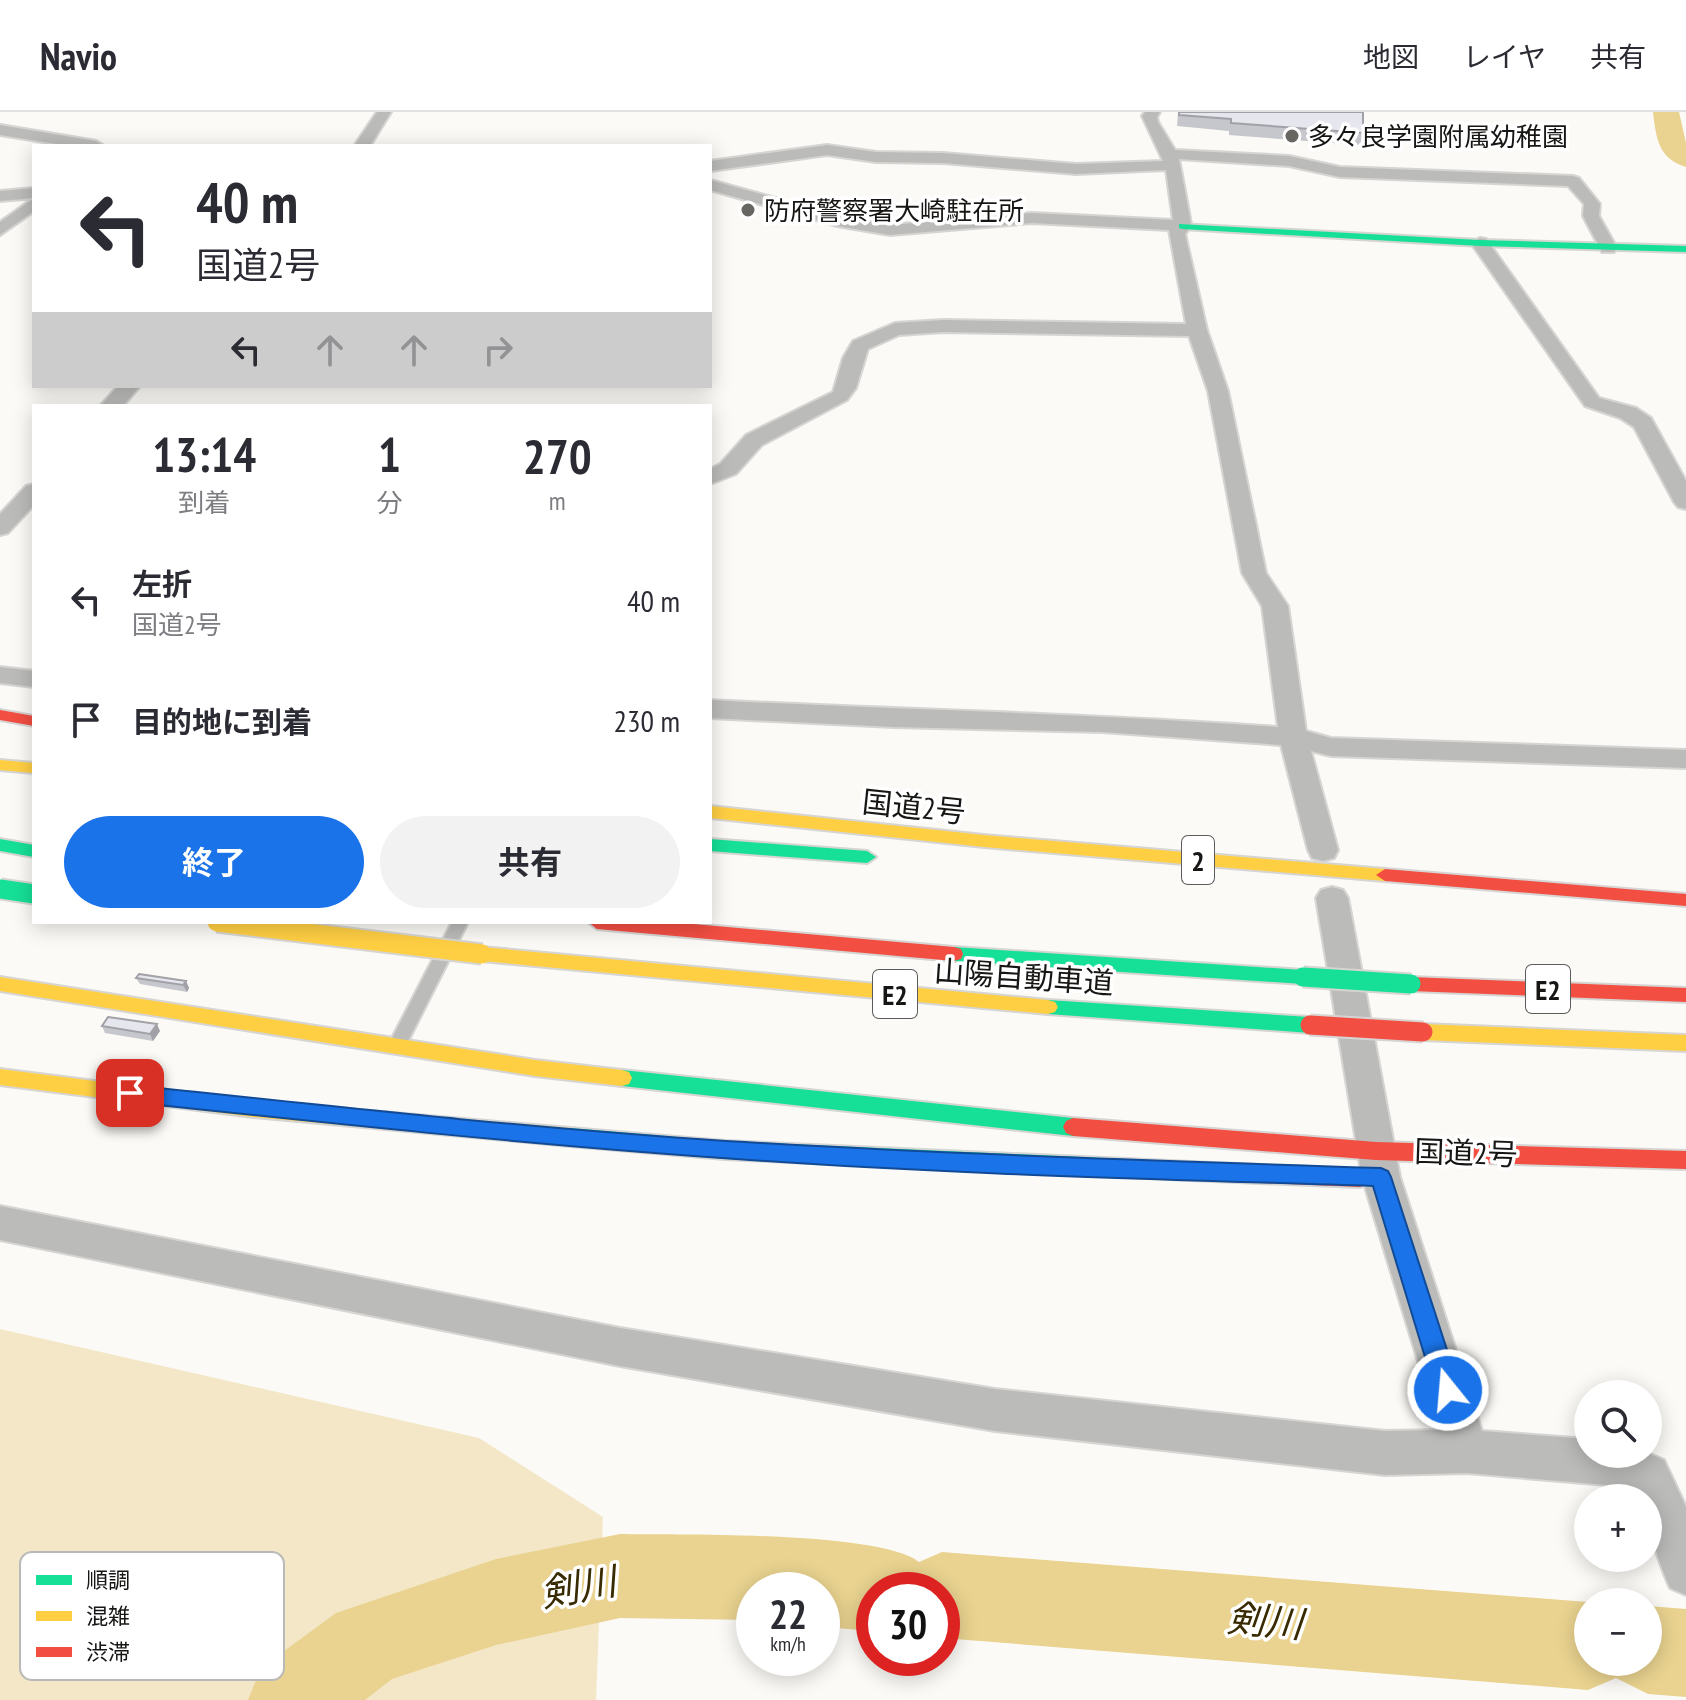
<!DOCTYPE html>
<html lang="ja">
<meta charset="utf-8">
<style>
:root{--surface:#fff;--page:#f2f2f3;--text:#2b2b33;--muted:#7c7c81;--line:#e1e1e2;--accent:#1a73e8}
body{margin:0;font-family:"PT Sans Narrow","Noto Sans JP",sans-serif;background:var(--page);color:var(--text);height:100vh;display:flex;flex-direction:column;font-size:30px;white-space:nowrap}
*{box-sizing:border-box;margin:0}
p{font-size:26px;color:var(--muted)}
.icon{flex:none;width:44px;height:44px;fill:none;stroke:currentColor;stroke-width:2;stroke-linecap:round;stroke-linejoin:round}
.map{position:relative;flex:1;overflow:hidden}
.panel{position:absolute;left:32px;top:292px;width:680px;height:520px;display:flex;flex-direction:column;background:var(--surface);border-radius:0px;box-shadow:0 4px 20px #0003}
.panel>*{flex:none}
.banner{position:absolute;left:32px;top:32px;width:680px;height:244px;border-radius:0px;box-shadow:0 4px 20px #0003;background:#fff;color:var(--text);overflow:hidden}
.fabs{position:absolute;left:1574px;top:1268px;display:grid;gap:16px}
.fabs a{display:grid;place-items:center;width:88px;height:88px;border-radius:50%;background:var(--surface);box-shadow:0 4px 20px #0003;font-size:40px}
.speed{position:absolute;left:736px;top:1460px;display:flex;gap:16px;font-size:40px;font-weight:700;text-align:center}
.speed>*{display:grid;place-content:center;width:104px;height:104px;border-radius:50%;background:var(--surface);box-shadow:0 4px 20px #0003;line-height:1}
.speed small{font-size:20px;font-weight:400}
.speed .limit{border:12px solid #d22;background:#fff;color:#111}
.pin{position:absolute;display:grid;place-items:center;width:68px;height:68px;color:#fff;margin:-34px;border-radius:16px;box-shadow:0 4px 12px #0006}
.me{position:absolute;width:88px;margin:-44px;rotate:343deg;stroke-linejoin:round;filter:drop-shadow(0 0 6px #0008)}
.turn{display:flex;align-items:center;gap:28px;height:168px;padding:0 32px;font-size:36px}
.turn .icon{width:104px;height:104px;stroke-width:2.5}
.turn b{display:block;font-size:56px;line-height:68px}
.lanes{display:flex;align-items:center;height:76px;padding:0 32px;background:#0003;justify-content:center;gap:40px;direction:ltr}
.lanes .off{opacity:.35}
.eta{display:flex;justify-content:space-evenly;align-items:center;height:136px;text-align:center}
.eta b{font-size:48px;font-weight:700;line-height:56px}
.action{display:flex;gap:16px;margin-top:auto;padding:16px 32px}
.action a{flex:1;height:92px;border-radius:48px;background:var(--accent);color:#fff;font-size:32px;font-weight:700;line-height:92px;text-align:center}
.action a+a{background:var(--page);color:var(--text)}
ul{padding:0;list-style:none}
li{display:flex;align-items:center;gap:24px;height:120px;padding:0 32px}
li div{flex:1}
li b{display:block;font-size:30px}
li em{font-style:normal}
header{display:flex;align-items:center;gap:48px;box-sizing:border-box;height:112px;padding:0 40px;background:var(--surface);border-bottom:2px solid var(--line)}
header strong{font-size:38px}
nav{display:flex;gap:44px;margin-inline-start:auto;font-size:28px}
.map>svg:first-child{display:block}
.green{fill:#f3e7c7}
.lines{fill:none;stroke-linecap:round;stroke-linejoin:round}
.river{fill:#ead390;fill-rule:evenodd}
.lane-casing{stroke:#d6d5d3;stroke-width:4}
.street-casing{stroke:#d6d5d3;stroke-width:4}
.fast-casing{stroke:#d6d5d3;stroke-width:4}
.slow-casing{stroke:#d6d5d3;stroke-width:4}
.jam-casing{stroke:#d6d5d3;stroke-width:4}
.lane{fill:#bbbbba;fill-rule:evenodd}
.street{fill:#bbbbba;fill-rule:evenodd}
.fast{fill:#16e098;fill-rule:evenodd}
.slow{fill:#ffcf43;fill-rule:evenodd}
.jam{fill:#f24e42;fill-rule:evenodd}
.fast-bridge-casing{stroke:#d6d5d3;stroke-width:23;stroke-linecap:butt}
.slow-bridge-casing{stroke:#d6d5d3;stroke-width:23;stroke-linecap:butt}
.jam-bridge-casing{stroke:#d6d5d3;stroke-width:23;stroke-linecap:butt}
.fast-bridge{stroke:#16e098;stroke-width:19}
.slow-bridge{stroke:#ffcf43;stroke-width:19}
.jam-bridge{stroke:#f24e42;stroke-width:19}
.wall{fill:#c6c6cd}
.shaded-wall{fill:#a1a1a7}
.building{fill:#e6e6ee;stroke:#a1a1a7;stroke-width:2}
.route{fill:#1a73e8;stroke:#114b97;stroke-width:2}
.poi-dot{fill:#676663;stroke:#fff;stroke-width:3}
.labels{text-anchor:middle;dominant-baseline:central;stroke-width:7;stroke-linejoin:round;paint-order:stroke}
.far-poi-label{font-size:26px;fill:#171614;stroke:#fff;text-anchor:start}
.shield{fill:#fff;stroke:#5d5c5a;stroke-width:2}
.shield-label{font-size:28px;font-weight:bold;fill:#171614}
.street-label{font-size:30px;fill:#171614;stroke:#fff}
.near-water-label{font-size:38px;font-style:italic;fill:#382b01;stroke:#fff}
.key{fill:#fff;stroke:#b9b9b8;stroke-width:2}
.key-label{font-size:22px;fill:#171614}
</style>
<header>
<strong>Navio</strong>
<nav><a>地図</a><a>レイヤ</a><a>共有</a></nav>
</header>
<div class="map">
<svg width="1686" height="1588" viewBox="0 0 1686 1588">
<rect width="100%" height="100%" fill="#fbfaf6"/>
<path class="green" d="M0,1217L479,1326L603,1405L596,1588H0Z"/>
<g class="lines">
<path class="river" d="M1653,0H1679L1686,31V55C1658,47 1656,25 1653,0Z
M620,1422C679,1423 879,1419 919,1450L942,1440L1588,1490V1550H1648V1494L1686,1497V1585L1648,1582L1616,1566L1588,1578L942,1526V1478H874V1519L822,1515V1478H754V1508L620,1506L496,1533L392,1567L365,1588H248L261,1556L336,1501L496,1447Z"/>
<g class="lane-casing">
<path id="lane" d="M452,810H468L403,939L397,941L391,939L388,934Z"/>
</g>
<g class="street-casing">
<path id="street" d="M377,0H391L370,34H354Z
M1145,0H1160L1157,5L1158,10L1175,38L1289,44L1340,55L1573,64L1579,66L1600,92L1599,104L1617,136L1614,140H1602L1583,104L1584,92L1568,74L1340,65L1289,54L1179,47L1190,106L1191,114L1185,122L1207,218L1228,279L1266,461L1288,494L1306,619L1331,626L1686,638V656L1331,644L1311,639L1338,738L1334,746L1323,749L1312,746L1308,738L1281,633L1103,620L893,615L710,606V588C899,598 1089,601 1278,615L1262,494L1242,461L1208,279L1189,224L944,220L899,223L868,237L856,276L847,288L762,333L736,362L710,372V357L720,352L746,323L833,280L843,246L853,229L895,211L944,208L1186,212L1169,118L1032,111L890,123L837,114L710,78V68L845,105L890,113L1032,101L1173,108L1166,58L1076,62L943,51L876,50L827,43L710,59V49L827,33L876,40L943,41L1076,52L1163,49L1142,4Z
M0,13L96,29L104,34H69L0,23Z
M34,76V86L0,89V79Z
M34,86V99L0,123V110Z
M1480,126L1486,127L1599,286L1636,296L1651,306L1686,369V397L1678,395L1674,390L1634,315L1620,306L1585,294L1471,131Z
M118,274H140L123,294H100Z
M34,372V393L8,421L0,423V402L26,374Z
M0,555L34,559V575L0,571Z
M1332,775L1343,778L1348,786L1400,1065L1482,1319L1588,1327V1342L1648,1341L1664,1348L1686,1395V1483L1670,1476C1657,1446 1648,1419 1648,1386H1635L1632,1380L1619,1374L1467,1361L1385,1363L995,1319L620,1254L0,1128V1094L620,1216L995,1277L1385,1319L1439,1318L1362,1065L1316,786L1321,778Z"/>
</g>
<g class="fast-casing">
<path id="fast" d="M1179,112L1480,128L1686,134V140L1480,134L1182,117L1179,116Z
M0,727L34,733V745L0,739Z
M710,727L867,739L876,745L867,751L710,739Z
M954,835L1303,858L1310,860L1312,865L1310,870L1303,872L954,849L947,847L945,842L947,837Z
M1048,888L1310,905L1317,908L1320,913L1317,918L1310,921L1048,902L1041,900L1038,895L1041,890Z
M622,958L1073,1006L1080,1009L1083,1015L1080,1021L1073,1024L622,974L615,972L612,966L615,960Z
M570,1016L725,1029L1213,1051L1221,1054L1224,1060L1221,1066L1213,1069L725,1047L570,1034L563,1031L560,1025L563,1019Z"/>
</g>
<g class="slow-casing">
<path id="slow" d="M0,648L34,651V661L0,658Z
M710,694L984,723L1385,757L1394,763L1385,769L984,735L710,706Z
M482,835L1048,888L1055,890L1058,895L1055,900L1048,902L482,849L475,847L473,842L475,837Z
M0,865L535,948L622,958L629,960L632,966L629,972L622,974L535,964L0,879Z
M1423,912L1686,923V939L1423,928L1416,925L1413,920L1416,915Z
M0,957L253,989L570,1016L577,1019L580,1025L577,1031L570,1034L253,1005L0,973Z"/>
</g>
<g class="jam-casing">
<path id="jam" d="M0,598L34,604V614L0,608Z
M1385,757L1686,782V794L1385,769L1376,763Z
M588,810H671L954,835L961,837L963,842L961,847L954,849L597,817Z
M1411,865L1686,876V890L1411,879L1404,877L1402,872L1404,867Z
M1073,1006L1376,1030L1686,1039V1057L1376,1048L1073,1024L1066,1021L1063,1015L1066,1009Z
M1213,1051L1360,1057L1368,1060L1371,1066L1368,1072L1360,1075L1213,1069L1205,1066L1202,1060L1205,1054Z"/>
</g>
<use href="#lane" class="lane"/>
<use href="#street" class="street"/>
<use href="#fast" class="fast"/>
<use href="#slow" class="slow"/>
<use href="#jam" class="jam"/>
<g class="fast-bridge-casing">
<path id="fast-bridge" d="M0,777L34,782
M1303,865L1411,872"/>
</g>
<g class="slow-bridge-casing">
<path id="slow-bridge" d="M217,810L482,842"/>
</g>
<g class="jam-bridge-casing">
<path id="jam-bridge" d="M1310,913L1423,920"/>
</g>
<use href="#fast-bridge" class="fast-bridge"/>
<use href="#slow-bridge" class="slow-bridge"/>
<use href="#jam-bridge" class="jam-bridge"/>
</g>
<path class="wall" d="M1178,0H1363V21L1360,33L1229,23V19L1177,14Z
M136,866L186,869L189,876L187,880L140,872Z
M102,914L160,919L153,929L105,921Z"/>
<path class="shaded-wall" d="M186,869L189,876L187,880L183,873Z
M157,912L160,919L153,929L150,922Z"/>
<path class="building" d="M1179,0H1363V21L1231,11V7L1179,3Z
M139,862L186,869L183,873L136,866Z
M108,905L157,912L150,922L102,914Z"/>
<path class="route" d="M130,973C329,994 527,1016 726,1029C944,1042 1162,1049 1381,1056L1388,1059L1391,1065L1460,1278L1456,1286L1448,1290L1439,1286L1435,1278L1373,1074C1156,1067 939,1062 722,1046C524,1032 327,1011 130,990L123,987L120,981L123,976Z"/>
<g class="poi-dot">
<circle cx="1292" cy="24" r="8"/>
<circle cx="748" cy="98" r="8"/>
</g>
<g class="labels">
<g class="far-poi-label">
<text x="1308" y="24">多々良学園附属幼稚園</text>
<text x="764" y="98">防府警察署大崎駐在所</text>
</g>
<g class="shield">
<rect x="1182" y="724" width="32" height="48" rx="6"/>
<rect x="1526" y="853" width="44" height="48" rx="6"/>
<rect x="873" y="858" width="44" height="48" rx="6"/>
</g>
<g class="shield-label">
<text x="1198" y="748">2</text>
<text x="1548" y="877">E2</text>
<text x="895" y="882">E2</text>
</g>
<g class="street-label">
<text transform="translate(914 694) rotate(6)">国道2号</text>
<text transform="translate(1024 864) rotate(4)">山陽自動車道</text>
<text transform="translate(1466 1040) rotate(2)">国道2号</text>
</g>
<g class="near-water-label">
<text transform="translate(578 1474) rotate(-10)">剣川</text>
<text transform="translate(1265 1508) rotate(5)">剣川</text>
</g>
</g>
<rect x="20" y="1440" width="264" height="128" rx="12" class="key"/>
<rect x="36" y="1463" width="36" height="10" fill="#16e098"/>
<rect x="36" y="1499" width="36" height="10" fill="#ffcf43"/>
<rect x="36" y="1535" width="36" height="10" fill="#f24e42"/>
<g class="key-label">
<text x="86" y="1476">順調</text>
<text x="86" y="1512">混雑</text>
<text x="86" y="1548">渋滞</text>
</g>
</svg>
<div class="fabs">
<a><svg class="icon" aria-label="search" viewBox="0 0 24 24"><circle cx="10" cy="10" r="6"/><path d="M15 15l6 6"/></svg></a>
<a>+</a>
<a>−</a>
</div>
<div class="speed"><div>22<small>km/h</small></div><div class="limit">30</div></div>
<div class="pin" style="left:130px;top:981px;background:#d93025"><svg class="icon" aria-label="arrive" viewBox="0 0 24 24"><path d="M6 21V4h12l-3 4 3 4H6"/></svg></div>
<svg class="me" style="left:1448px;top:1278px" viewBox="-20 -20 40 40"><circle r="17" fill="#1a73e8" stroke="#fff" stroke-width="3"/><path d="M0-11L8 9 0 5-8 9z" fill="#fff"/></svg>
<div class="banner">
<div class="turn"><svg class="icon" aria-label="left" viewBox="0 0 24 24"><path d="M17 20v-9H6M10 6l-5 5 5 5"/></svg><div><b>40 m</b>国道2号</div></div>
<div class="lanes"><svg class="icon" aria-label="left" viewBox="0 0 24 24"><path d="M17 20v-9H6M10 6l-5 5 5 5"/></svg><svg class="icon off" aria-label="ahead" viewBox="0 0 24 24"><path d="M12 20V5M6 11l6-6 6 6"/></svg><svg class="icon off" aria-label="ahead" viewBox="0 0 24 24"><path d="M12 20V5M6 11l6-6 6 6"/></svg><svg class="icon off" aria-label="right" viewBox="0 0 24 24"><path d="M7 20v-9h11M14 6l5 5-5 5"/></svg></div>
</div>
<section class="panel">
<div class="eta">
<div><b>13:14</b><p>到着</p></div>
<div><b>1</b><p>分</p></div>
<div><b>270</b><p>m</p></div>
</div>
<ul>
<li><svg class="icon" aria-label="left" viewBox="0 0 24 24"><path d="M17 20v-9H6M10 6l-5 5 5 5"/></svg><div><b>左折</b><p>国道2号</p></div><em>40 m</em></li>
<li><svg class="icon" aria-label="arrive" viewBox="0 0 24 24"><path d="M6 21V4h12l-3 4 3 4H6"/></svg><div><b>目的地に到着</b></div><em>230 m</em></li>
</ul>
<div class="action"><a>終了</a><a>共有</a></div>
</section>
</div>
